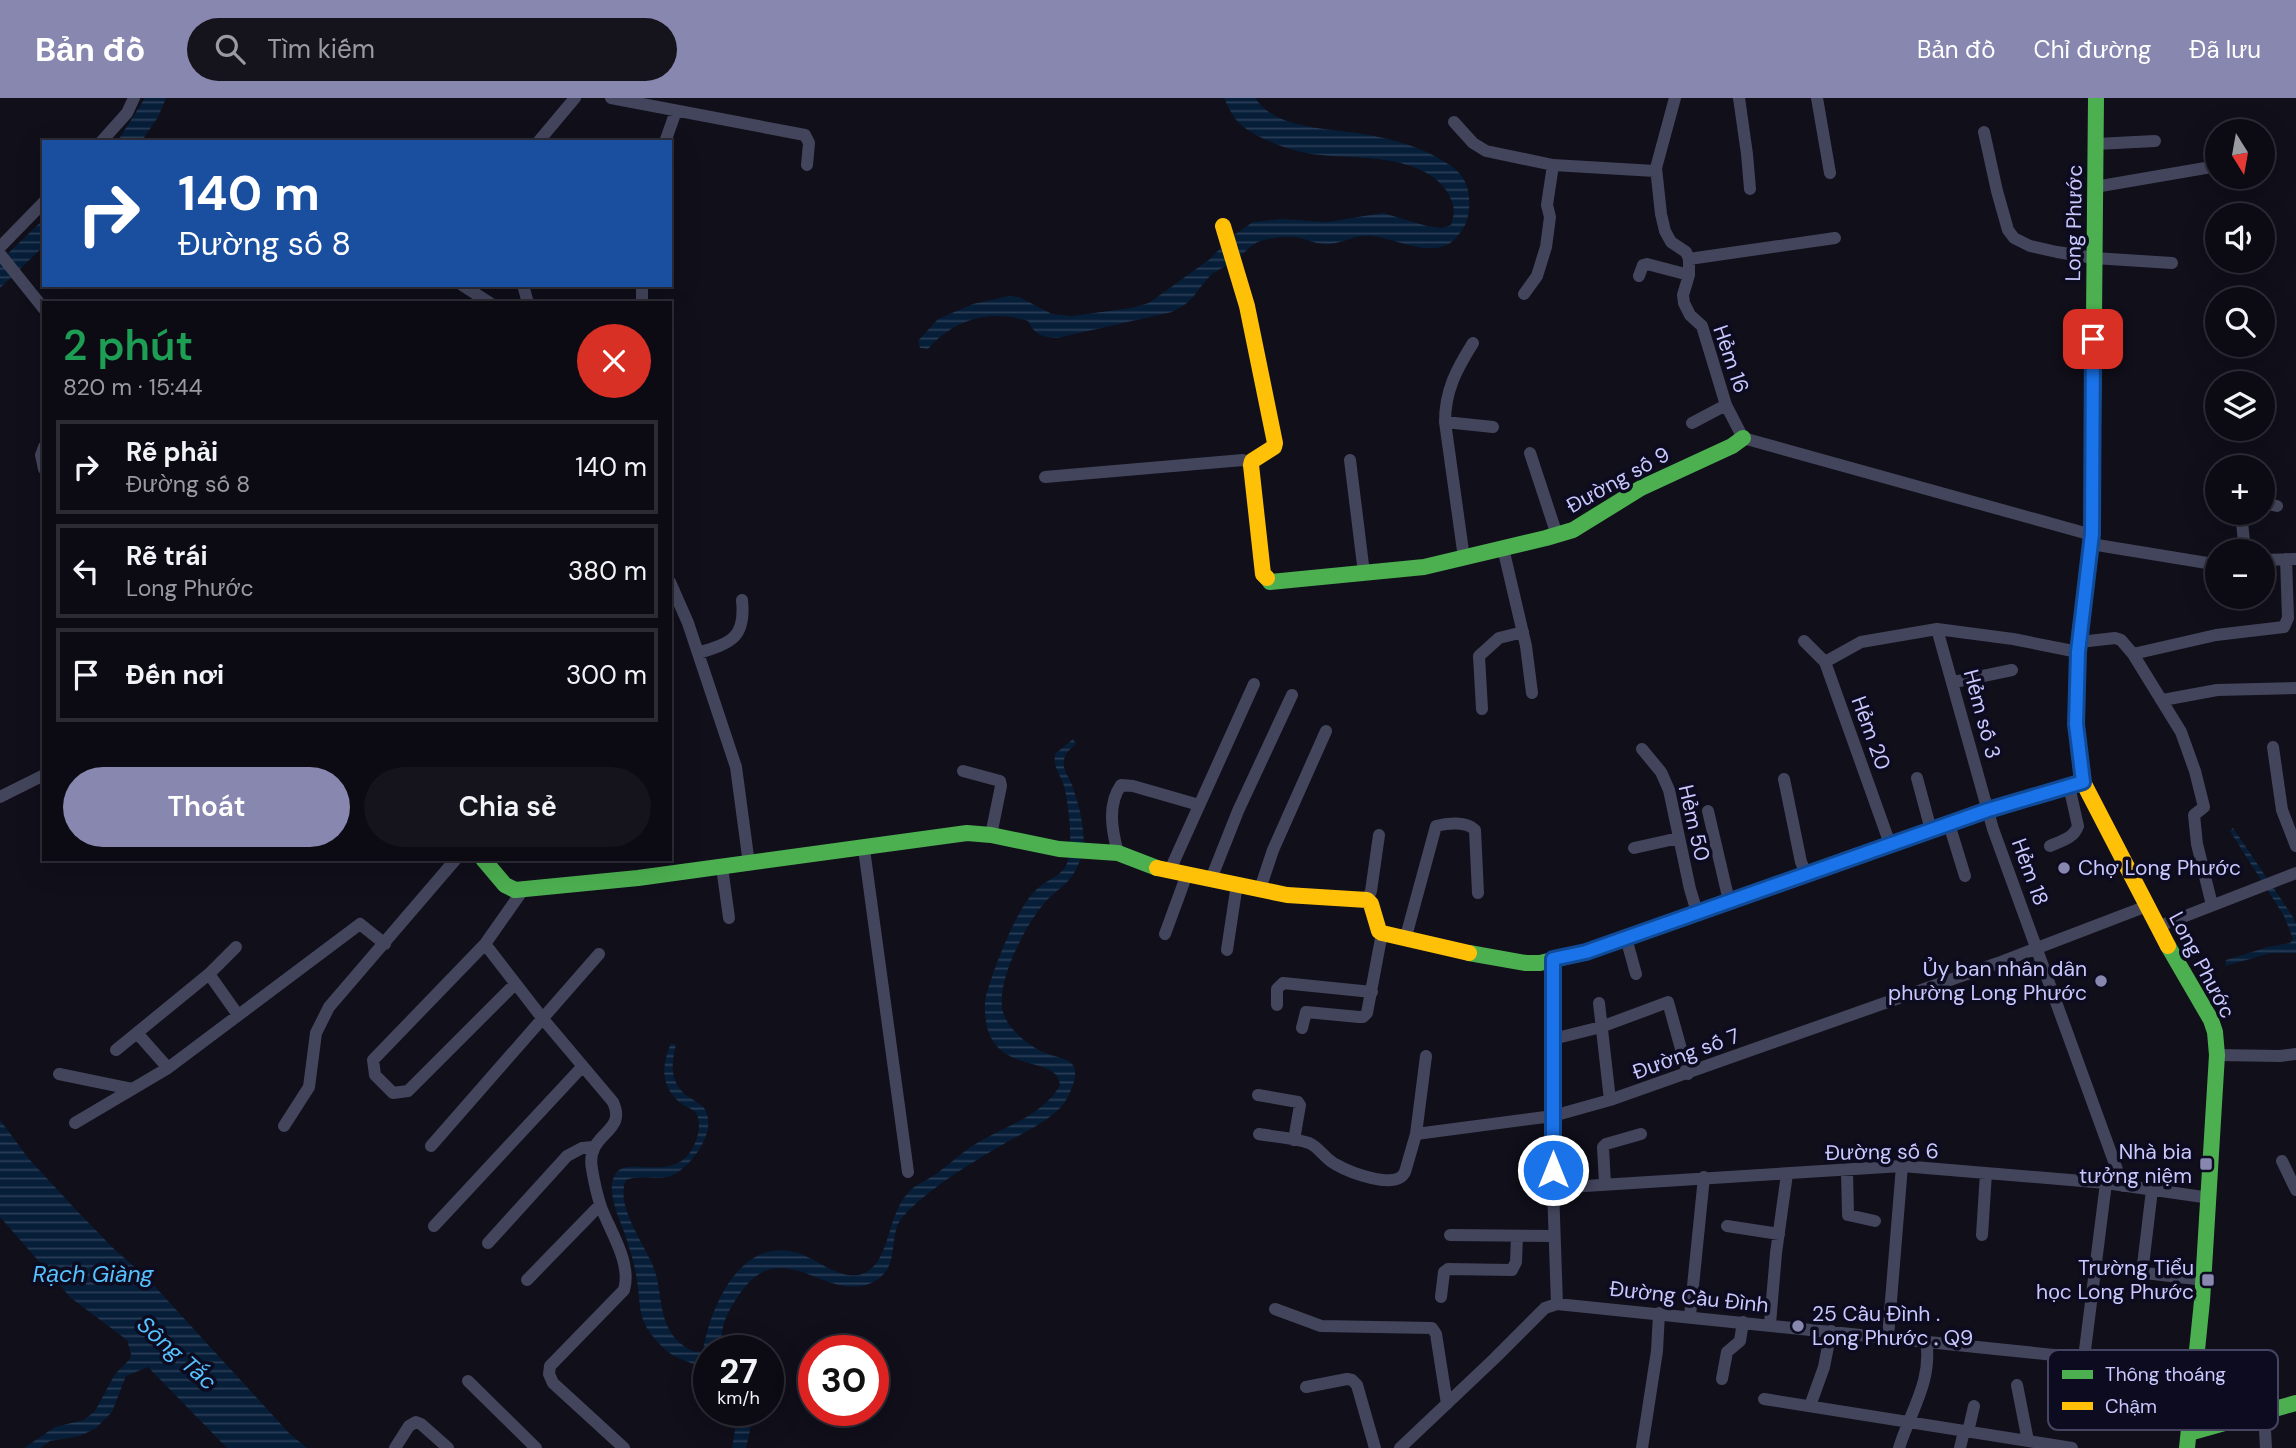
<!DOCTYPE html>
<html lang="vi">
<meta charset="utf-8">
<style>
:root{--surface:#0c0b14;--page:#15141d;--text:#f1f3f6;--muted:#9a9ba0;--line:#2c2b34;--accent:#8887af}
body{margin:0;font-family:"DM Sans",sans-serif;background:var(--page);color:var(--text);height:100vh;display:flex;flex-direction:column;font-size:26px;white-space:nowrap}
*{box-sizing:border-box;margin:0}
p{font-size:23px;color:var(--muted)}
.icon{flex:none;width:38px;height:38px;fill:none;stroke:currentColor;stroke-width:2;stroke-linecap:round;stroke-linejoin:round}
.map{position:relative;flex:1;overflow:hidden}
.side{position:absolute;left:42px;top:203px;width:630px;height:560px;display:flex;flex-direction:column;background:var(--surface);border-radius:0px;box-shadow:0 7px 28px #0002,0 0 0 2px var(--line)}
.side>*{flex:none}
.guide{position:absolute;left:42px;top:42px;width:630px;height:147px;border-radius:0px;box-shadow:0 7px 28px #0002,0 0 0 2px var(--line);background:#1a4fa0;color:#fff;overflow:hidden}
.needle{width:46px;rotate:169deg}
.tools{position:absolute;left:2205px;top:21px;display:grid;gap:14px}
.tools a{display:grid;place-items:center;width:70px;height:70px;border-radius:50%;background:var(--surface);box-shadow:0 7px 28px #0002,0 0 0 2px var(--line);font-size:35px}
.speed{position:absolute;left:693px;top:1237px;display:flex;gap:14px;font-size:35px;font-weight:700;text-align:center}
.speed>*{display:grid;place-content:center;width:91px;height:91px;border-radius:50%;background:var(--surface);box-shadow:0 7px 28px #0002,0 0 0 2px var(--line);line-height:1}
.speed small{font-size:18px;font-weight:400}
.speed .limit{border:10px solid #d22;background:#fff;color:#111}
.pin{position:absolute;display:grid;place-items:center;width:60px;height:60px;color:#fff;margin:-30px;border-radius:14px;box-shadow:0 4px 10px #0006}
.me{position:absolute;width:77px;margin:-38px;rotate:0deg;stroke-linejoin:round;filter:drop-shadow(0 0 5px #0008)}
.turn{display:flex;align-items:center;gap:24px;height:147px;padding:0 21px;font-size:32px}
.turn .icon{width:91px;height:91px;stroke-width:2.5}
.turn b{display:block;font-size:49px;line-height:60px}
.round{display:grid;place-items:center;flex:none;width:74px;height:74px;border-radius:37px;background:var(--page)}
.overview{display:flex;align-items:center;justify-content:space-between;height:119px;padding:0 21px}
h1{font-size:42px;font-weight:600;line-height:52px;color:#1e9e55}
.cta{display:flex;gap:14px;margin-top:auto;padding:14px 21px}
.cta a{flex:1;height:80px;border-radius:42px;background:var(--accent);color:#fff;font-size:28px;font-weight:600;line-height:80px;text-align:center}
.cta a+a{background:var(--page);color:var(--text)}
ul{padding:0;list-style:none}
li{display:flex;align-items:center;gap:21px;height:94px;margin:0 14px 10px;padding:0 7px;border:4px solid var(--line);border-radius:0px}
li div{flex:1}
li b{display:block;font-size:26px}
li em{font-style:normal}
header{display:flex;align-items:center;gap:42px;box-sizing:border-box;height:98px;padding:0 35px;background:var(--accent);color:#fff}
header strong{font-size:33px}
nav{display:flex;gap:38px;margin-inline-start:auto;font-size:24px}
.search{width:490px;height:63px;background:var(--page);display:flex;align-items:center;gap:18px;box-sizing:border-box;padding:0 24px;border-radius:38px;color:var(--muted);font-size:26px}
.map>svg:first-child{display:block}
.water{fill:url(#water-rules)}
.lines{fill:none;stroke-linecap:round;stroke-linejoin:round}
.street{stroke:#43455c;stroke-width:12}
.fast{stroke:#4caf50;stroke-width:16}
.slow{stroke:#ffc107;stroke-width:16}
.route-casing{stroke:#114b97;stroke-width:18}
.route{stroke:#1a73e8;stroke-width:12}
.poi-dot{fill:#8887af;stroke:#0c0b1f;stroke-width:2.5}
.labels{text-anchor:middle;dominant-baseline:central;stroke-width:7;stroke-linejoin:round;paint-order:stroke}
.street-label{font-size:21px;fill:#c9c8ff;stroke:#0c0b1f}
.poi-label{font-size:21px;fill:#c9c8ff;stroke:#0c0b1f;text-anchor:end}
.water-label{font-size:23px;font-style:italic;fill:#56c2ff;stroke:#0c0b1f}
.key{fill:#0c0b1f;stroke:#454462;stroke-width:2}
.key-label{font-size:19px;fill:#c9c8ff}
</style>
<header>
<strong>Bản đồ</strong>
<div class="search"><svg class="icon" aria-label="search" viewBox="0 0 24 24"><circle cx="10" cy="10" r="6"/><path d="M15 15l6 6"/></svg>Tìm kiếm</div>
<nav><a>Bản đồ</a><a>Chỉ đường</a><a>Đã lưu</a></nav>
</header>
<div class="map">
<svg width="2296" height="1350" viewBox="0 0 2296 1350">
<defs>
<pattern id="water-rules" width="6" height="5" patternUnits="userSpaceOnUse" patternTransform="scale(1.75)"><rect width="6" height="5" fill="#071e39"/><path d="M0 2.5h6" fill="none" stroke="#2a3d57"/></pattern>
</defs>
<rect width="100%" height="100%" fill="#100f1a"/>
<path class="water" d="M145,0H166L158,19L141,44H117Z
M1224,0H1255C1276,32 1329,30 1363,36C1393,41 1423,49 1448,66C1461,74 1468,84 1469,100C1470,113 1468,125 1460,135C1439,166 1401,141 1372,138C1355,136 1343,146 1326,146C1317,146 1308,142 1300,140C1288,137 1269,140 1258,144C1250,147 1244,156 1237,161C1229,168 1217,171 1210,178C1194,195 1196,202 1172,214L1057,240C1042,239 1035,237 1028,223C990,211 954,221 928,251L920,250L918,243L938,221L973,206L1009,198L1019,199L1052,216L1072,218L1131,210L1149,205L1210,161L1231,139L1253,124L1282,121L1327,124L1383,115L1427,128L1442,130L1451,127C1456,112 1454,105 1446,92C1420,56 1359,61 1320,57C1309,56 1295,53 1284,49C1269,44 1243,33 1234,19C1230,13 1227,6 1224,0Z
M44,121V148L0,190V163Z
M1073,641L1076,646C1071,650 1065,655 1064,662C1062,671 1069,679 1072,687C1079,707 1088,738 1081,759C1073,787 1057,789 1042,808C1024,830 995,886 1003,914C1008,932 1031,950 1048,956C1056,959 1067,960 1072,966C1081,976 1068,1001 1061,1009C1047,1024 1025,1034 1007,1044C974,1063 939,1084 911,1110C907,1114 901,1120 898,1126C890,1145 898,1170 875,1183C825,1211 779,1123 732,1208C724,1221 718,1238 725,1253H709V1275C698,1265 683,1264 671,1256C664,1251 654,1241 649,1233C638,1218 640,1200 637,1182C635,1170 632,1158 628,1146C624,1131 616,1116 613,1101C611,1092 611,1082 616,1075C630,1056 684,1092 698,1036C699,1030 700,1021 696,1015C692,1010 683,1008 678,1003C660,986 662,967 671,945L676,947C671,965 670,985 686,997C691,1001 700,1005 704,1010C719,1031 692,1068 673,1077C657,1084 642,1075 626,1082C614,1108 647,1149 655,1173C663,1199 658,1230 684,1248C691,1253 695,1255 703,1253C710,1209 741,1137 798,1155C818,1161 846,1188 868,1173C892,1157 887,1111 913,1090C920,1085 929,1081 936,1076C951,1065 963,1053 979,1044C1007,1027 1044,1017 1060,987C1058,956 995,978 986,924C985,916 984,905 986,898C994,870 1016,811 1036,792C1049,779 1064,780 1069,759C1073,744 1068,700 1063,685C1059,674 1053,669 1055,656Z
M2233,730L2293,819L2296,826V855H2271L2225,868L2226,862L2268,849L2290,845L2293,841L2284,818L2230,733Z
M0,1022L29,1061L78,1114L114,1151L147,1180L289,1335L307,1350H227L148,1269L126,1278L112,1314L96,1330L80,1338L50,1343L40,1350H24L55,1329L84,1322L95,1313L115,1276L130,1261L131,1256L127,1242L71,1200L0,1119Z
M733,1313H750L751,1328L746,1350H732L735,1332Z"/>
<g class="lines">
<path class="street" d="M611,0L805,37L809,45L807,67
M1675,0L1656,70L1661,116L1665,133L1671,144L1686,154L1689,161V177L1683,197L1684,205L1690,217L1702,228L1726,307L1743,340L2092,437
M1739,0L1747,56L1750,91
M1817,0L1830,75
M1454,24L1473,45L1486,53L1553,67
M1984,34L1997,93L2008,132L2014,140L2030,148L2057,154L2094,160L2172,165
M101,44L127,15L134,0
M538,44L575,0
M665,44L676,13
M2096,46L2155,43
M2095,89L2217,68
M0,149L44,104
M0,156L44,211
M1689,161L1835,140
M1639,178L1643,167L1647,166L1689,177
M462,187L490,205
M523,187L528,205
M1524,196L1537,178L1546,149L1550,119L1547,107L1553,67L1655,73
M642,205V187
M1445,324L1493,329
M1692,325L1726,307
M44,349L41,357L44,371
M1530,355L1557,437
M1350,362L1364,475
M1045,379L1243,362L1251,367
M2263,405L2277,408
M2241,415L2245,453
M2091,446L2207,465L2217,464
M1503,450L1526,548L1532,595
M1464,460L1445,324C1445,293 1456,272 1473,245
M2263,462L2296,461
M670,484L688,525L736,669L749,766
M1937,531L1993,731L2123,1088
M1804,543L1825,564L1890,746
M2080,544L2115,540L2121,542L2133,556L2181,634L2195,673L2204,709L2194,717L2197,746L2212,807
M698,555C731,545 746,540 742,502
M2133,556L2216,537L2284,529L2288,520L2286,461
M1825,564L1861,544L1937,531L2013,541L2078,554
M1954,584L2012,572
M2163,602L2217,592L2296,590
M1482,611L1479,558L1499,540L1523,534
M2273,649L2282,712L2296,748
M1642,651L1661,674L1669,692L1690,791L1697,814
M963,673L1000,683L1001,688L991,737
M1917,680L1931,732
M1784,681L1801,764L1806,775
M0,699L44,677
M1708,713L1729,803
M1949,726L1965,778
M2050,748C2061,743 2074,740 2078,728L2069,688
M1634,750L1679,740
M864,751L908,1074
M1118,755C1112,733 1107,707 1121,687L1133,688L1199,707
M722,769L729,820
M1170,772L1254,586
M1211,781L1238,713L1292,597
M525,789L485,846L543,921L613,1004C628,1036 585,1034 592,1071C594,1083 597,1097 601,1109C610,1133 632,1165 624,1192L550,1268L549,1276L553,1285L624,1350
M1260,791L1273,752L1326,633
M1367,802L1371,793L1379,737
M2157,829L2296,775
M1165,836L1187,776
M1626,840L1636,876
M1405,842L1436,728C1447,725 1467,723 1475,732L1478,795
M485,846L373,962L375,977L393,995L408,993L515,886
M236,849L209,876L238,917
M1227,852L1237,786
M1554,861L1553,1090L1557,1206
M1599,905L1610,1002
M1277,907V891L1283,885L1372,894
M1302,930L1306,914L1359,919H1363L1367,915L1382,835
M137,935L168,970
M1553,941L1601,929L1668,904L1688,976
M116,952L209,876
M2217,957L2280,958L2296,956
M59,976L132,991
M1258,997L1298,1004L1300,1007L1294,1042
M75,1025L168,970L360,826L385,846
M284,1028L309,989L316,935L329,909L456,761
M1259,1036C1275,1039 1294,1040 1309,1045C1319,1049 1325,1061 1335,1066C1349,1074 1396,1093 1405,1074L1416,1036L1553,1018L1610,1002L1998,865L2147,808
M1416,1036L1426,958
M431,1048L599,856
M2282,1063L2296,1092
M1847,1072L1848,1117L1875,1123
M1605,1086L1603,1049L1606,1046L1641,1036
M1553,1090L1902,1068L2106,1085L2210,1100
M2152,1092L2143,1167L2145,1175L2204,1182
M434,1128L582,969
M1727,1128L1779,1136
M1450,1137L1554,1138
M1982,1137L1986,1075
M488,1145L567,1058L582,1050L593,1049
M527,1182L600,1107
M1441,1199L1444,1174L1448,1171L1512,1172L1516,1164L1517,1138
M1275,1211L1321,1228L1432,1230L1436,1236L1447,1306
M1690,1218L1704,1079
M1770,1226L1776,1155L1787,1076
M1888,1239L1902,1068
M2084,1260L2106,1085
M1722,1281L1727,1254L1740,1243L1743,1224
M468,1283L536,1350
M2017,1287L2028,1343
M1306,1289L1347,1281L1352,1282L1357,1287L1375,1350
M1764,1301L2072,1350
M1810,1308L1824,1269L1831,1233
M2264,1314L2266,1350
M1968,1334L1974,1308
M395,1350L409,1328L416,1324L421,1326L448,1350
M1400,1350L1494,1261L1545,1210L1557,1206L2084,1260L2197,1265
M1642,1350L1657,1253L1659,1215
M1899,1350C1910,1314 1933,1282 1926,1243
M1960,1350L1964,1333"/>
<path class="fast" d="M1267,480L1270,484L1424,469L1546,440L1573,432L1641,390L1732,348L1743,340
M2077,590L2078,554L2092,437L2096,0
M483,761L505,787L515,792L638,780L967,735L991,737L1059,751L1118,755L1157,770
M2168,848L2211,922L2215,934L2217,957L2202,1203L2187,1350
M1469,855L1526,865H1540L1586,854L1988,712L2083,684
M2189,1335L2296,1305"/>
<path class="slow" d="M1223,128L1247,208L1275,345L1274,349L1252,363L1251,367L1263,476L1267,480
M2077,590L2076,626L2083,684L2168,848
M1157,770L1287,797L1367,802L1371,806L1379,833L1382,835L1469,855"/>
</g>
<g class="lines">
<g class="route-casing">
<path id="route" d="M1553,1072V861L1586,854L1988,712L2083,684L2076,626L2078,554L2092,436L2093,241"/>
</g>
<use href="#route" class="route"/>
</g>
<g class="poi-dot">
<circle cx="2064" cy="770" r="7"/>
<circle cx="2101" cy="883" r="7"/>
<rect x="2199" y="1059" width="14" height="14" rx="3.5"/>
<rect x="2201" y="1175" width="14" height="14" rx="3.5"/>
<circle cx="1798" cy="1228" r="7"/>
</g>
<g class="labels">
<g class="street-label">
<text transform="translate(2074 125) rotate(-89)">Long Phước</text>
<text transform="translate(1731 261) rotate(71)">Hẻm 16</text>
<text transform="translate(1618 382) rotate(-29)">Đường số 9</text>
<text transform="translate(1982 616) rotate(75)">Hẻm số 3</text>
<text transform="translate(1871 635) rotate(70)">Hẻm 20</text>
<text transform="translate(1694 725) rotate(77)">Hẻm 50</text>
<text transform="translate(2030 774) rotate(70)">Hẻm 18</text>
<text transform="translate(2202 867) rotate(62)">Long Phước</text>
<text transform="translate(1686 956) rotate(-20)">Đường số 7</text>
<text transform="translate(1882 1054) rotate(-1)">Đường số 6</text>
<text transform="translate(1689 1199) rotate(6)">Đường Cầu Đình</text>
</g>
<g class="poi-label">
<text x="2078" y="770" text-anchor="start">Chợ Long Phước</text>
<text x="2087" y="871">Ủy ban nhân dân<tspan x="2087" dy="24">phường Long Phước</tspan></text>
<text x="2192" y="1054">Nhà bia<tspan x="2192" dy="24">tưởng niệm</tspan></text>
<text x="2194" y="1170">Trường Tiểu<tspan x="2194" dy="24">học Long Phước</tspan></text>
<text x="1812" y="1216" text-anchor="start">25 Cầu Đình .<tspan x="1812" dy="24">Long Phước . Q9</tspan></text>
</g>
<g class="water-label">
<text x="93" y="1176">Rạch Giàng</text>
<text transform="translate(177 1255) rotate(42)">Sông Tắc</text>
</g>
</g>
<rect x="2048" y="1252" width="230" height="80" rx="10" class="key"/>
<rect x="2062" y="1272" width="31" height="9" fill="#4caf50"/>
<rect x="2062" y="1304" width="31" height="8" fill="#ffc107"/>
<g class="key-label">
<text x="2105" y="1283">Thông thoáng</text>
<text x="2105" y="1315">Chậm</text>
</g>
</svg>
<div class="tools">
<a><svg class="needle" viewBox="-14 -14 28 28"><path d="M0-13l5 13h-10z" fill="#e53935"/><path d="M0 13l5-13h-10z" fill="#9a9ba0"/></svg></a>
<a><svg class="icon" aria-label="sound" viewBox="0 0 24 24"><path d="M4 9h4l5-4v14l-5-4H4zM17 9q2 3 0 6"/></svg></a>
<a><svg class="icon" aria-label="search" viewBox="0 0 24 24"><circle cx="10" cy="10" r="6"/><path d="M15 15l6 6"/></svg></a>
<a><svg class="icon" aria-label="layers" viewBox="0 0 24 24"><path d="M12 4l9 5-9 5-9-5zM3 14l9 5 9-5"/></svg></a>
<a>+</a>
<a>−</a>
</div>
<div class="speed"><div>27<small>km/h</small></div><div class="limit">30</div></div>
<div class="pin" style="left:2093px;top:241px;background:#d93025"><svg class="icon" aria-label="arrive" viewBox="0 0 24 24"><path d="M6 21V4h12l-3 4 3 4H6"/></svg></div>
<svg class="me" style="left:1553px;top:1072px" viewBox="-20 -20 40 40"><circle r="17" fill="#1a73e8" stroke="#fff" stroke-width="3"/><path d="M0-11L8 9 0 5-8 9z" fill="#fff"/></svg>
<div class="guide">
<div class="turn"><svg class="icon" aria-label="right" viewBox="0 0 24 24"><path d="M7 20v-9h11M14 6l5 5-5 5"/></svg><div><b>140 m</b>Đường số 8</div></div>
</div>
<section class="side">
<div class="overview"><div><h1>2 phút</h1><p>820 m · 15:44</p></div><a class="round" style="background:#d93025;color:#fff"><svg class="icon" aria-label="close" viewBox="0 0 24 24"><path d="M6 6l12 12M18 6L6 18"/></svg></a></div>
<ul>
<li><svg class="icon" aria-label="right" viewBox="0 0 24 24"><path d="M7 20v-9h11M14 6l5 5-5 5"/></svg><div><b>Rẽ phải</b><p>Đường số 8</p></div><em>140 m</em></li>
<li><svg class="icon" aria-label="left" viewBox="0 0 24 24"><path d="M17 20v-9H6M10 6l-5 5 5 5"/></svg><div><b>Rẽ trái</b><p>Long Phước</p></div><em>380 m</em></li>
<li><svg class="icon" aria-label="arrive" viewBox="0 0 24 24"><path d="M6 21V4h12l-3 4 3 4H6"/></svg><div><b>Đến nơi</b></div><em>300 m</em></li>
</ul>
<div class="cta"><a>Thoát</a><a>Chia sẻ</a></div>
</section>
</div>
